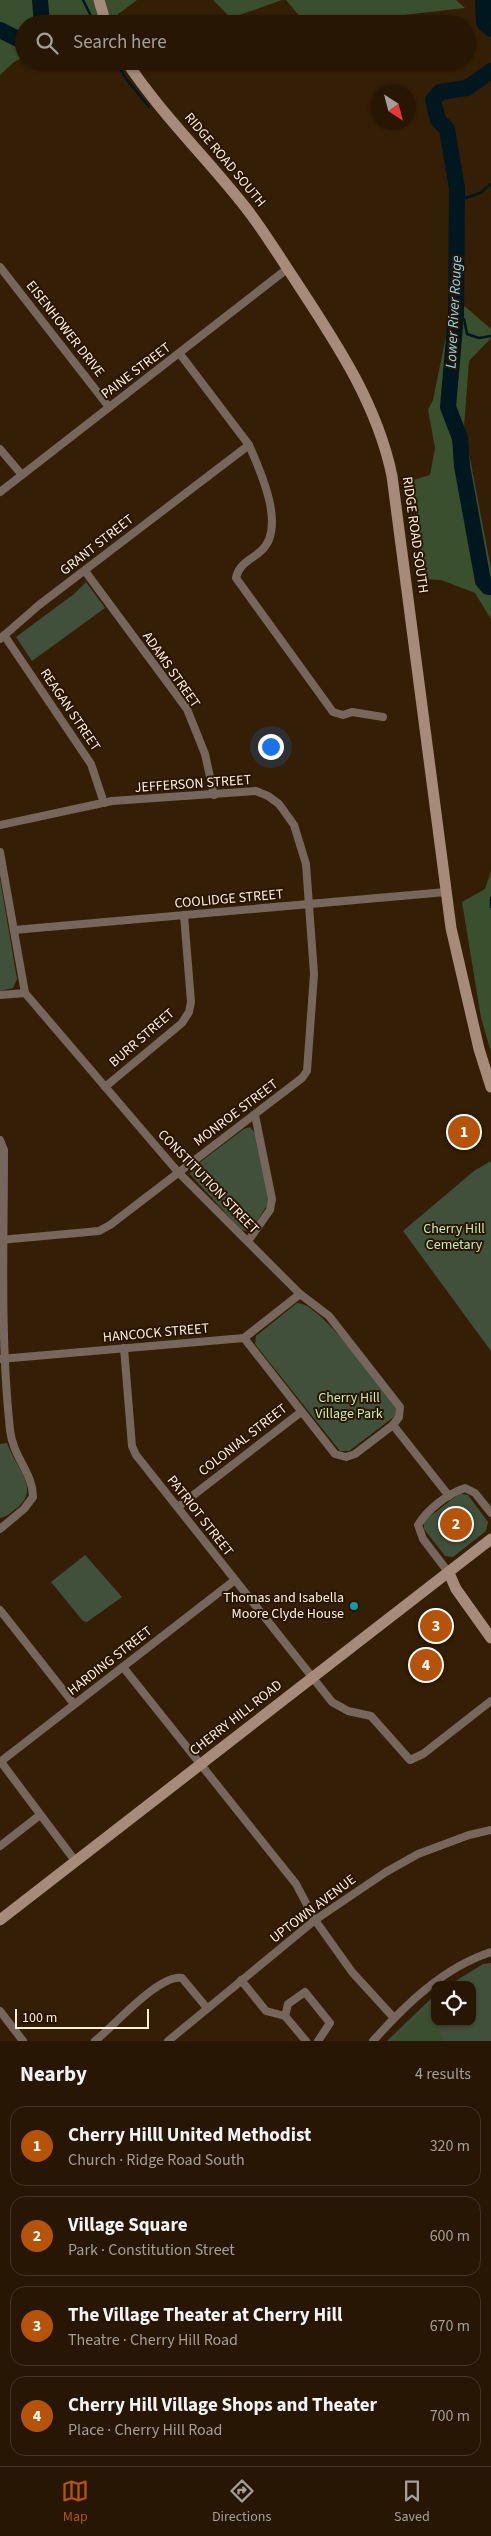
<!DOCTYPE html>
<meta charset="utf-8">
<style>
body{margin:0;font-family:"Source Sans 3",sans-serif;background:#332313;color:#f1f3f6}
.controls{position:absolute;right:15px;bottom:15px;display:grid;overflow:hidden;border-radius:10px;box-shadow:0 1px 4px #0004}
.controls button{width:45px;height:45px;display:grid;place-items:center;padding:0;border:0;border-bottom:1px solid #433526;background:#271604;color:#f1f3f6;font:25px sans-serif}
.compass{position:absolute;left:371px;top:85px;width:45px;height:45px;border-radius:50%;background:#271604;box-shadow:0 1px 4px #0004;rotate:144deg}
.scale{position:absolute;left:15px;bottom:12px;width:134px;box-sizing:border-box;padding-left:5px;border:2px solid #fceedf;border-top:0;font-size:14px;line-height:18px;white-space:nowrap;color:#fceedf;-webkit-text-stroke:4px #291500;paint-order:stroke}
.you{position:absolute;left:270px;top:746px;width:18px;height:18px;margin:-12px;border:4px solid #fff;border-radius:50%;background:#1a73e8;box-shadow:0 0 0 8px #1a73e833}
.badge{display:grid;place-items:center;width:32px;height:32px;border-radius:50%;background:#b45309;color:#fff;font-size:16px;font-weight:700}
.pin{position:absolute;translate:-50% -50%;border:2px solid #fff;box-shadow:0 1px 5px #0006}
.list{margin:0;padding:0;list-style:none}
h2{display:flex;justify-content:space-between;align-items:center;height:65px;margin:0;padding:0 20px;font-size:21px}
h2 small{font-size:16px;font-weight:400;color:#a49f9a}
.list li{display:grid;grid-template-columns:32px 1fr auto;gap:15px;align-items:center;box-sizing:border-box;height:80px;margin:0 10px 10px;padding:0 10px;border:1px solid #433526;border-radius:15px}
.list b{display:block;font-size:19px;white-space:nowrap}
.list p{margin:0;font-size:16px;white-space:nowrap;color:#a49f9a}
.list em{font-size:16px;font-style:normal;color:#a49f9a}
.icon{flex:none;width:28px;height:28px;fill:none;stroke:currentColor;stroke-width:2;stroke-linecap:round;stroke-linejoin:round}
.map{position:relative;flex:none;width:491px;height:2041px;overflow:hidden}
.search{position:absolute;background:#271604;box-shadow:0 1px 4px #0004;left:15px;right:15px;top:15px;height:55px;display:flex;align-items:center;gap:12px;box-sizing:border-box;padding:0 18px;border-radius:28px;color:#a49f9a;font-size:19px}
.sheet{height:425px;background:#271604}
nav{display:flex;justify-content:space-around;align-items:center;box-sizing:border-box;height:70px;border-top:1px solid #433526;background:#271604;font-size:14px;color:#a49f9a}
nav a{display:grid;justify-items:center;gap:2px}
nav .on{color:#b45309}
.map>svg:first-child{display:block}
</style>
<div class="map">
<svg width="491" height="2041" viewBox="0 0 491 2041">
<rect width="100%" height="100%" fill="#341e05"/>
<g fill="#41503b">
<path d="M86,582L105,608L32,661L16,637L74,594Z"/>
<path d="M0,879L17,979L13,988L0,991Z"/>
<path d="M250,1127L256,1134L269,1202L254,1226L246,1231L241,1230L190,1174L191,1169L244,1129Z"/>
<path d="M491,1161V1351L403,1231L474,1171Z"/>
<path d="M297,1303C320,1302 379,1386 396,1407L395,1416L349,1451H340L255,1344L256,1336Z"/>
<path d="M7,1443C14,1466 42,1488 17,1508C11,1512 7,1517 0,1518V1444Z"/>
<path d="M460,1493L468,1495L488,1522L486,1531L453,1557L445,1556L424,1529V1521Z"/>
<path d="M85,1555L122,1597L87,1622L83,1621L51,1582Z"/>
<path d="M491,1963V2041H387L435,1995V2022H472V1985H449L483,1964Z"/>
</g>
<g fill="#394f2e">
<path d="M0,0H137L113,18L101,24H24V57L14,62L0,75Z"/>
<path d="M213,0H282L231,18Z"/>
<path d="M286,0H456L465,8L325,24H306Z"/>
<path d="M454,297L491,329V338L469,361L464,427L491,569V619L475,593L441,580L423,579L413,480L430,475L435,448L428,410L433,400Z"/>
<path d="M491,871V1052L481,1018L462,902L485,889Z"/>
<path d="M429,2005L435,2007V2022H440L438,2026L444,2041H392Z"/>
</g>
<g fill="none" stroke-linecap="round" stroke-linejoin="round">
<g stroke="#00171f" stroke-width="2.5">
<path d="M83,0L95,24"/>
<path d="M115,61L127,80L149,107"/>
<path d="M457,201L480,193L491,184"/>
<path d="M456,315L464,319L467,334L479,338L491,336"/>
<path d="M491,898V907"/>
</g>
<g stroke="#00171f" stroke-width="16">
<path d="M40,0L42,24"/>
<path d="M483,0L484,23L491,29"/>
<path d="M0,30L24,42"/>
<path d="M491,71L467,88L440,92L433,100L438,120L447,129L457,188L456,315L448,407L460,438L462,466L483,581L488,587H491"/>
</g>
<g stroke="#77665c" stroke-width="8">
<path d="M0,267L109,407"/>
<path d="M180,354L249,445"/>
<path d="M0,449L22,475"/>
<path d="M0,492L287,269"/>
<path d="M85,571L187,709L205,754L214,795"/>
<path d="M4,635L91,764L104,803"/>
<path d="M0,639L39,605L249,445C260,470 287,528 261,551C251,560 239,563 236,578L333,712L343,715L352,712L383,717"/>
<path d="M0,825L112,801L256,791L268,796L279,804L294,825L306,864L314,974L307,1071L302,1078L110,1225L99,1231L0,1240"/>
<path d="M0,852L25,993L178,1172L300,1294L329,1316L400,1407L399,1417L393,1425L449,1496"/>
<path d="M14,930L446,892"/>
<path d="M0,995L25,993"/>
<path d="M105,1087L182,1023L189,1012L191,1002L184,915"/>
<path d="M0,1140L4,1150C4,1243 0,1337 10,1430C13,1458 33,1472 33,1497L24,1509L0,1529"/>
<path d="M248,1241L270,1210L272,1199L255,1115"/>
<path d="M244,1338L335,1454L346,1457L355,1454L393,1425"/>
<path d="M124,1348L132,1446L136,1455L332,1702L348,1711L371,1716L410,1760L423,1754L491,1701"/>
<path d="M0,1359L244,1338L300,1294"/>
<path d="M178,1507L301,1412"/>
<path d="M449,1573L423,1539L418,1525C428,1509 447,1494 465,1488L475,1493L491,1513"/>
<path d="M0,1610L74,1704"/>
<path d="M123,1667L296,1884L315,1920L352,1972L394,2018"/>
<path d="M0,1762L235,1580"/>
<path d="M1,1762L76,1862"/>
<path d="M0,1846L40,1815"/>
<path d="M241,1980L266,2011L285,2016L306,2041"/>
<path d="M0,2011L23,2041"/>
<path d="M285,2016L288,2004L305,1992L330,2023L318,2041"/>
<path d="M95,2041C114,2026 159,1974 182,1978L207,2008"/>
<path d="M168,2041L315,1920L386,1872L418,1854L469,1835L491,1830"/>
<path d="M373,2041C405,2005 444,1967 491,1952"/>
</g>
<g stroke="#a68b7b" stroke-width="11">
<path d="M99,0L106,24"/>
<path d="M126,61C161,114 207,158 246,208C264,231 279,256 295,280C335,341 377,403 392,476L451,928L479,1049L491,1087"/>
<path d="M449,1573L456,1589L491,1638"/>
<path d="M0,1920L491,1539"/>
</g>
</g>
<circle fill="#0f9aa8" stroke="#291500" stroke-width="2" cx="354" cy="1606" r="5"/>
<g text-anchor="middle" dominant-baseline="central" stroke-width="4" stroke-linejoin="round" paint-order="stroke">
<g font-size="14" fill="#fceedf" stroke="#291500">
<text transform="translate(225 160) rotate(50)">RIDGE ROAD SOUTH</text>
<text transform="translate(65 329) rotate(52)">EISENHOWER DRIVE</text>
<text transform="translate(136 371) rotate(-37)">PAINE STREET</text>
<text transform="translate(415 535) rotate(82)">RIDGE ROAD SOUTH</text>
<text transform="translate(97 545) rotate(-38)">GRANT STREET</text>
<text transform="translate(171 670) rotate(55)">ADAMS STREET</text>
<text transform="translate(70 710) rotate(56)">REAGAN STREET</text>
<text transform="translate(193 784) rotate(-4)">JEFFERSON STREET</text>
<text transform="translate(229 899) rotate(-5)">COOLIDGE STREET</text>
<text transform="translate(142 1038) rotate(-41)">BURR STREET</text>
<text transform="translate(236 1113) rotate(-37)">MONROE STREET</text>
<text transform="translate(208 1182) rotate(46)">CONSTITUTION STREET</text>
<text transform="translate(156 1333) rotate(-5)">HANCOCK STREET</text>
<text transform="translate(243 1440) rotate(-38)">COLONIAL STREET</text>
<text transform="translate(200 1516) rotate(52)">PATRIOT STREET</text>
<text transform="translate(110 1661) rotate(-38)">HARDING STREET</text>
<text transform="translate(236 1718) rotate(-38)">CHERRY HILL ROAD</text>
<text transform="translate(313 1909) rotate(-37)">UPTOWN AVENUE</text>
</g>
<g font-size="14" fill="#c4edb1" stroke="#291500">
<text x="454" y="1229">Cherry Hill<tspan x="454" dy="16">Cemetary</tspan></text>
<text x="349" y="1398">Cherry Hill<tspan x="349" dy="16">Village Park</tspan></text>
</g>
<g font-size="14" fill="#fceedf" stroke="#291500" text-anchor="end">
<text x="344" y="1598">Thomas and Isabella<tspan x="344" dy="16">Moore Clyde House</tspan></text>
</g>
<g font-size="15" font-style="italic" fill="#87daf7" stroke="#291500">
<text transform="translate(454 312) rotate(-87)">Lower River Rouge</text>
</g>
</g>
</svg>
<div class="controls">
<button><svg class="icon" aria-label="locate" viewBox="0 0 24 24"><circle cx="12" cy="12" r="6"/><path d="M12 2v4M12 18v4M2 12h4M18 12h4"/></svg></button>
</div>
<svg class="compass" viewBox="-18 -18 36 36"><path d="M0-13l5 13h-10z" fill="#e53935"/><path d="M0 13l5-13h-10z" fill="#a49f9a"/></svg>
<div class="scale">100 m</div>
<div class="you"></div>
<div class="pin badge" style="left:464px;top:1132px">1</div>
<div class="pin badge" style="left:456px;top:1524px">2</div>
<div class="pin badge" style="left:436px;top:1626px">3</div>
<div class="pin badge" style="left:426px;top:1665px">4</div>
<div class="search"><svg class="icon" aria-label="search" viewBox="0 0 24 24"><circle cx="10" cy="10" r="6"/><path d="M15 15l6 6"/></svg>Search here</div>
</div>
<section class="sheet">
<h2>Nearby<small>4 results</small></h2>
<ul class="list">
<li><span class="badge">1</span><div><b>Cherry Hilll United Methodist</b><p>Church · Ridge Road South</p></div><em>320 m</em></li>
<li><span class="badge">2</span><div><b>Village Square</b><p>Park · Constitution Street</p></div><em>600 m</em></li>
<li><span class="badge">3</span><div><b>The Village Theater at Cherry Hill</b><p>Theatre · Cherry Hill Road</p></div><em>670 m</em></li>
<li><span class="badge">4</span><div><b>Cherry Hill Village Shops and Theater</b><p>Place · Cherry Hill Road</p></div><em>700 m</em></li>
</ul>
</section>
<nav>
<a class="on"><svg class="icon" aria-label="map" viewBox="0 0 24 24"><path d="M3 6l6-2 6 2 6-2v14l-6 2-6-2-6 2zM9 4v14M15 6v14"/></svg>Map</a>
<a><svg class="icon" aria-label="directions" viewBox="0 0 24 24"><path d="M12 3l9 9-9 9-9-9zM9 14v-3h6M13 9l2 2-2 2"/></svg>Directions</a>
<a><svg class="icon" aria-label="saved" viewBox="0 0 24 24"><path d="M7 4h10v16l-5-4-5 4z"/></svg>Saved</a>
</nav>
